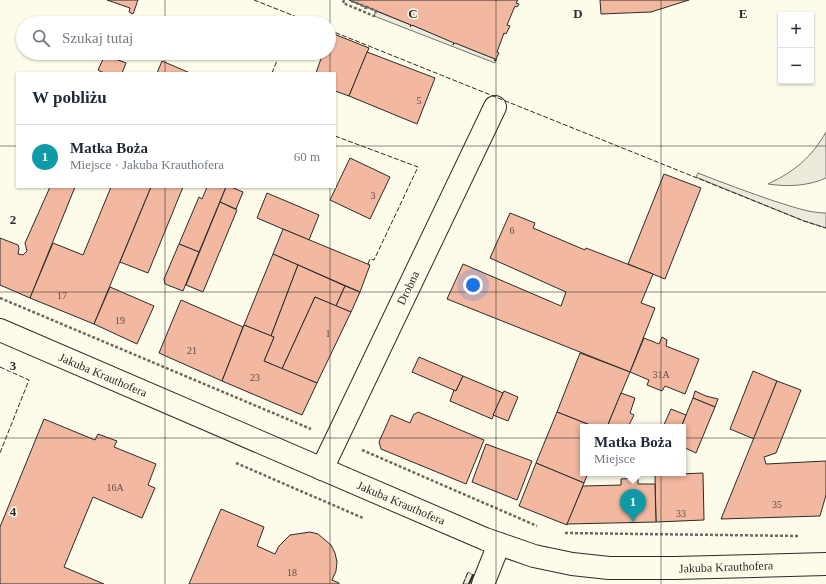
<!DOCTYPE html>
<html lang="pl">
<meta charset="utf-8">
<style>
body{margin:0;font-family:"Times New Roman",serif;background:#f2f2f3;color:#1f2937}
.controls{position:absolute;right:12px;top:12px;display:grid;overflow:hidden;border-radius:0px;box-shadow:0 1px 3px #0004}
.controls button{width:36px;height:36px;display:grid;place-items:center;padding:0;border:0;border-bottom:1px solid #e0e1e3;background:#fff;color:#1f2937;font:20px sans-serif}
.you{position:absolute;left:473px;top:285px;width:14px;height:14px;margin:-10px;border:3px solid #fff;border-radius:50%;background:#1a73e8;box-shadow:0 0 0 6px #1a73e833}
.badge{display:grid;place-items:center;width:26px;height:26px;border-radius:50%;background:#c62828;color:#fff;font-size:13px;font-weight:700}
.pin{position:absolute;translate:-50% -33px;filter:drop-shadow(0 1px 2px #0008)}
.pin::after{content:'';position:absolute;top:21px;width:14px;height:12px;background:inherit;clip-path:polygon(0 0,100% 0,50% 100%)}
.popup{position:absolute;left:580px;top:424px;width:106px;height:52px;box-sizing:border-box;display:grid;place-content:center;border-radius:0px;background:#fff;filter:drop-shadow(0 1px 3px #0005);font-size:13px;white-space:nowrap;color:#747a83}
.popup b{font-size:15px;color:#1f2937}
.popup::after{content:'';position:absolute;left:50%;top:100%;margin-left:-8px;border:8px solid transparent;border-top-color:#fff}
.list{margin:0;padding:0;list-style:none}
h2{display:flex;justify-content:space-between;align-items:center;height:52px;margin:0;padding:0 16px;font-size:17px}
h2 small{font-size:13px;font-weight:400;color:#747a83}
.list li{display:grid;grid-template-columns:26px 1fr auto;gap:12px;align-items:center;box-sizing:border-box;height:64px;padding:0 16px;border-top:1px solid #e0e1e3}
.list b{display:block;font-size:15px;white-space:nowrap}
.list p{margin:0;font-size:13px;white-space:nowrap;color:#747a83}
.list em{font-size:13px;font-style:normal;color:#747a83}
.icon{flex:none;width:22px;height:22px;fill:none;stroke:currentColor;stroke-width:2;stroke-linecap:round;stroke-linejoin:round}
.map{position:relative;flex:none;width:826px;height:584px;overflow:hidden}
.search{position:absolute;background:#fff;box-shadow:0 1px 3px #0004;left:16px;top:16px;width:320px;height:44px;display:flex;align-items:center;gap:10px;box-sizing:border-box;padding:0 14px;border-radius:22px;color:#747a83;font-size:15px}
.panel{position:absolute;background:#fff;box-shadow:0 1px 3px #0004;left:16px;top:72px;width:320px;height:116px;border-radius:0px}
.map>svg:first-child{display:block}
</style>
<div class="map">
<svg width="826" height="584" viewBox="0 0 826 584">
<rect width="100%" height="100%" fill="#fdfbea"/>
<g fill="#ecebdb" stroke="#74746e">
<path d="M376,11L411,25L410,27L412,25L495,59L494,61L497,59L495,63L374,16Z"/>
<path d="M826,132V178C808,186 788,187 768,184C795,171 811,158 826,132Z"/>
<path d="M698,173C723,183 748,192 774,201C791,206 808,213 826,213V228L804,221L696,177Z"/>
<path d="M468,572L473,575L469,584H463Z"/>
</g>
<g fill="#f2b8a0" stroke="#2b2b2b">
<path d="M107,0H138L133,14L129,12L130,8Z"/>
<path d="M349,0H518L516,3L519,4L517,7L515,6L507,25L510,26L506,34L504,33L497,52L499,53L495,61V59L455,43L453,45L454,43L412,25L410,27L411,25L367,7L365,9L366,7Z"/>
<path d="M600,0H689L651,12L601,14Z"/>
<path d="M329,32L369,48L349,96L335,91V73H316L323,53H329Z"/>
<path d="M367,52L435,78L417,124L349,96Z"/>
<path d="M105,55L126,63L122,73H104L98,70Z"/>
<path d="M162,61L190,73H157Z"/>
<path d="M350,158L390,177L370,219L330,200Z"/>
<path d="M664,174L701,188L665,279L628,264Z"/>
<path d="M50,187H75L30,298L0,285V238L18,245L19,248L18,254L23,255L27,251L25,243Z"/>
<path d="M111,187H151L94,324L30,298L53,243L83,255Z"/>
<path d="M151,187H183L148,273L120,262Z"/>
<path d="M207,187H226L199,252L179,244L199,197L202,199Z"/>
<path d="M226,187H231L243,192L236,209L220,202Z"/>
<path d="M267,193L319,215L309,240L257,218Z"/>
<path d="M220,202L237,210L203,292L186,285Z"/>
<path d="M510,213L535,223L533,228L585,250L586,248L653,274L641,303L655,308L630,372L447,299L463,264L561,306L566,292L490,258Z"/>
<path d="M283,229L370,265L360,292L273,254Z"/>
<path d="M179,244L199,252L183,291L165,284L164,279Z"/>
<path d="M273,254L298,265L271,336L244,325Z"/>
<path d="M298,265L345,286L336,306L315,297L282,369L264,361L274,337L271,336Z"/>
<path d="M345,286L360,292L351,312L336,306Z"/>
<path d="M110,287L154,306L137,344L94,324Z"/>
<path d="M315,297L351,312L317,383L282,369Z"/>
<path d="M181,300L243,327L222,381L159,353Z"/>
<path d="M244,325L274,337L264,361L317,383L302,415L222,381Z"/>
<path d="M662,337L667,340L666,346L699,359L685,394L665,386L662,391L647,385L649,380L630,372L644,338L659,344Z"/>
<path d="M580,353L630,372L607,427H595L557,412Z"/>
<path d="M419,357L463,376L456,391L412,372Z"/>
<path d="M753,371L777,381L754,439L730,429Z"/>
<path d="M463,376L503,393L492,419L450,401L454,390L456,391Z"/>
<path d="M777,381L801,390L776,453L764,457L766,464L826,461V495L820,516L721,519Z"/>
<path d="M504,391L518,397L508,421L493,415Z"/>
<path d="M695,391L706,396L718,399L715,407L693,398Z"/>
<path d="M621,393L635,398L630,413L634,415L628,427H607Z"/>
<path d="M693,398L715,407L696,453L683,447V427H681Z"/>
<path d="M671,409L686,415L681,427H663Z"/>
<path d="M418,412L484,440L466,484L381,449L379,442L391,415L410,423L414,414H415Z"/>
<path d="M557,412L595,427H583V473H588L584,483L536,463Z"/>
<path d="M44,419L95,440L98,434L117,441L114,447L156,464L148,485L155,488L142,518L93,497L64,567L104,584H0V527Z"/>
<path d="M486,444L532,461L517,500L472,482Z"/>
<path d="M536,463L584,483L567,525L519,506Z"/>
<path d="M703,473L704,520L656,522L655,475Z"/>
<path d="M638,478V484H655L656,522L567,524L583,486L621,485V479Z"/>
<path d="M221,509L264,527L257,546L275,554L279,546L290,535L310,532L318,534L331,545L335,553L337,562L336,571L332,580L339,583V584H189Z"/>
</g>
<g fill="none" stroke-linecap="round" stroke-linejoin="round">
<g stroke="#2b2b2b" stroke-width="24">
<g id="minor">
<path d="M0,330L485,539L534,556L572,564L609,568H675L826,564"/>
<path d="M322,469L495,107"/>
<path d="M483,584L499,544"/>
</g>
</g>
<g stroke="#6a6964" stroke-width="2.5" stroke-dasharray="3 2" stroke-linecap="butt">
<path d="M344,0L343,3L374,16L376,11L367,7L365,9L366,7L349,0"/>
<path d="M0,298L311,429"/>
<path d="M362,450L537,526"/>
<path d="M236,463L363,518"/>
<path d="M565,533L798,536"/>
</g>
<use href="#minor" stroke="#fdfbea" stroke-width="22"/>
<g stroke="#2b2b2b" stroke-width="1" stroke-dasharray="5 2" stroke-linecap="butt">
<path d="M254,0L312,23"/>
<path d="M292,23L295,16"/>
<path d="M329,30L804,221L826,228"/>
<path d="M272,73L280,53"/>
<path d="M335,136L418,167L374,260L370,259L368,264"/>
<path d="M0,367L29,380L0,453"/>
<path d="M463,584L468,572"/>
</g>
<path stroke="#2b2b2b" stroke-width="2" d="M469,584L473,575"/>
</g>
<path fill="none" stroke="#2b2b2b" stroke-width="1" stroke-opacity="0.55" d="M165,0V23M330,0V73M496,0V584M661,0V584M165,53V73M0,146H17M335,146H826M165,187V584M330,187V584M0,292H826M0,438H826"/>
<g text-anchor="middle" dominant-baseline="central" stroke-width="3" stroke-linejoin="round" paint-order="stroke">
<g font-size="10" fill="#5d4e48">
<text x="419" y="100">5</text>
<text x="373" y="195">3</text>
<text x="512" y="230">6</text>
<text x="62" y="295">17</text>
<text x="120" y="320">19</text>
<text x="328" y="333">1</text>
<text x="192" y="350">21</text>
<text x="661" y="374">31A</text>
<text x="255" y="377">23</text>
<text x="115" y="487">16A</text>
<text x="777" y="504">35</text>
<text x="681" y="513">33</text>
<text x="292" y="572">18</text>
</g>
<g font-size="12" fill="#2b2b2b" stroke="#fdfbea">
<text transform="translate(408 288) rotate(-64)">Drobna</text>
<text transform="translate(103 375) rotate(23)">Jakuba Krauthofera</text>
<text transform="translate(401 503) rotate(23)">Jakuba Krauthofera</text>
<text transform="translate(726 567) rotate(-2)">Jakuba Krauthofera</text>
</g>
</g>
<g font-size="13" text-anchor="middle" font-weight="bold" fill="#2b2b2b" stroke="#fdfbea" stroke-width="3" stroke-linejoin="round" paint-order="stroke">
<text x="413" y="18">C</text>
<text x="578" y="18">D</text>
<text x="743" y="18">E</text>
<text x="13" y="224">2</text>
<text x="13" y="370">3</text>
<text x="13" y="516">4</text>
</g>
</svg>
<div class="controls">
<button>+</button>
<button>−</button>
</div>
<div class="you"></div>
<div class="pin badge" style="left:633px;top:522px;background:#0f9aa8">1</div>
<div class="popup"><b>Matka Boża</b>Miejsce</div>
<div class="search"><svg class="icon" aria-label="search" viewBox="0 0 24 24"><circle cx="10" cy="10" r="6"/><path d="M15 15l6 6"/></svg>Szukaj tutaj</div>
<section class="panel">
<h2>W pobliżu<small></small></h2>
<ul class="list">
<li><span class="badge" style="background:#0f9aa8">1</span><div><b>Matka Boża</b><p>Miejsce · Jakuba Krauthofera</p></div><em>60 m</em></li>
</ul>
</section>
</div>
